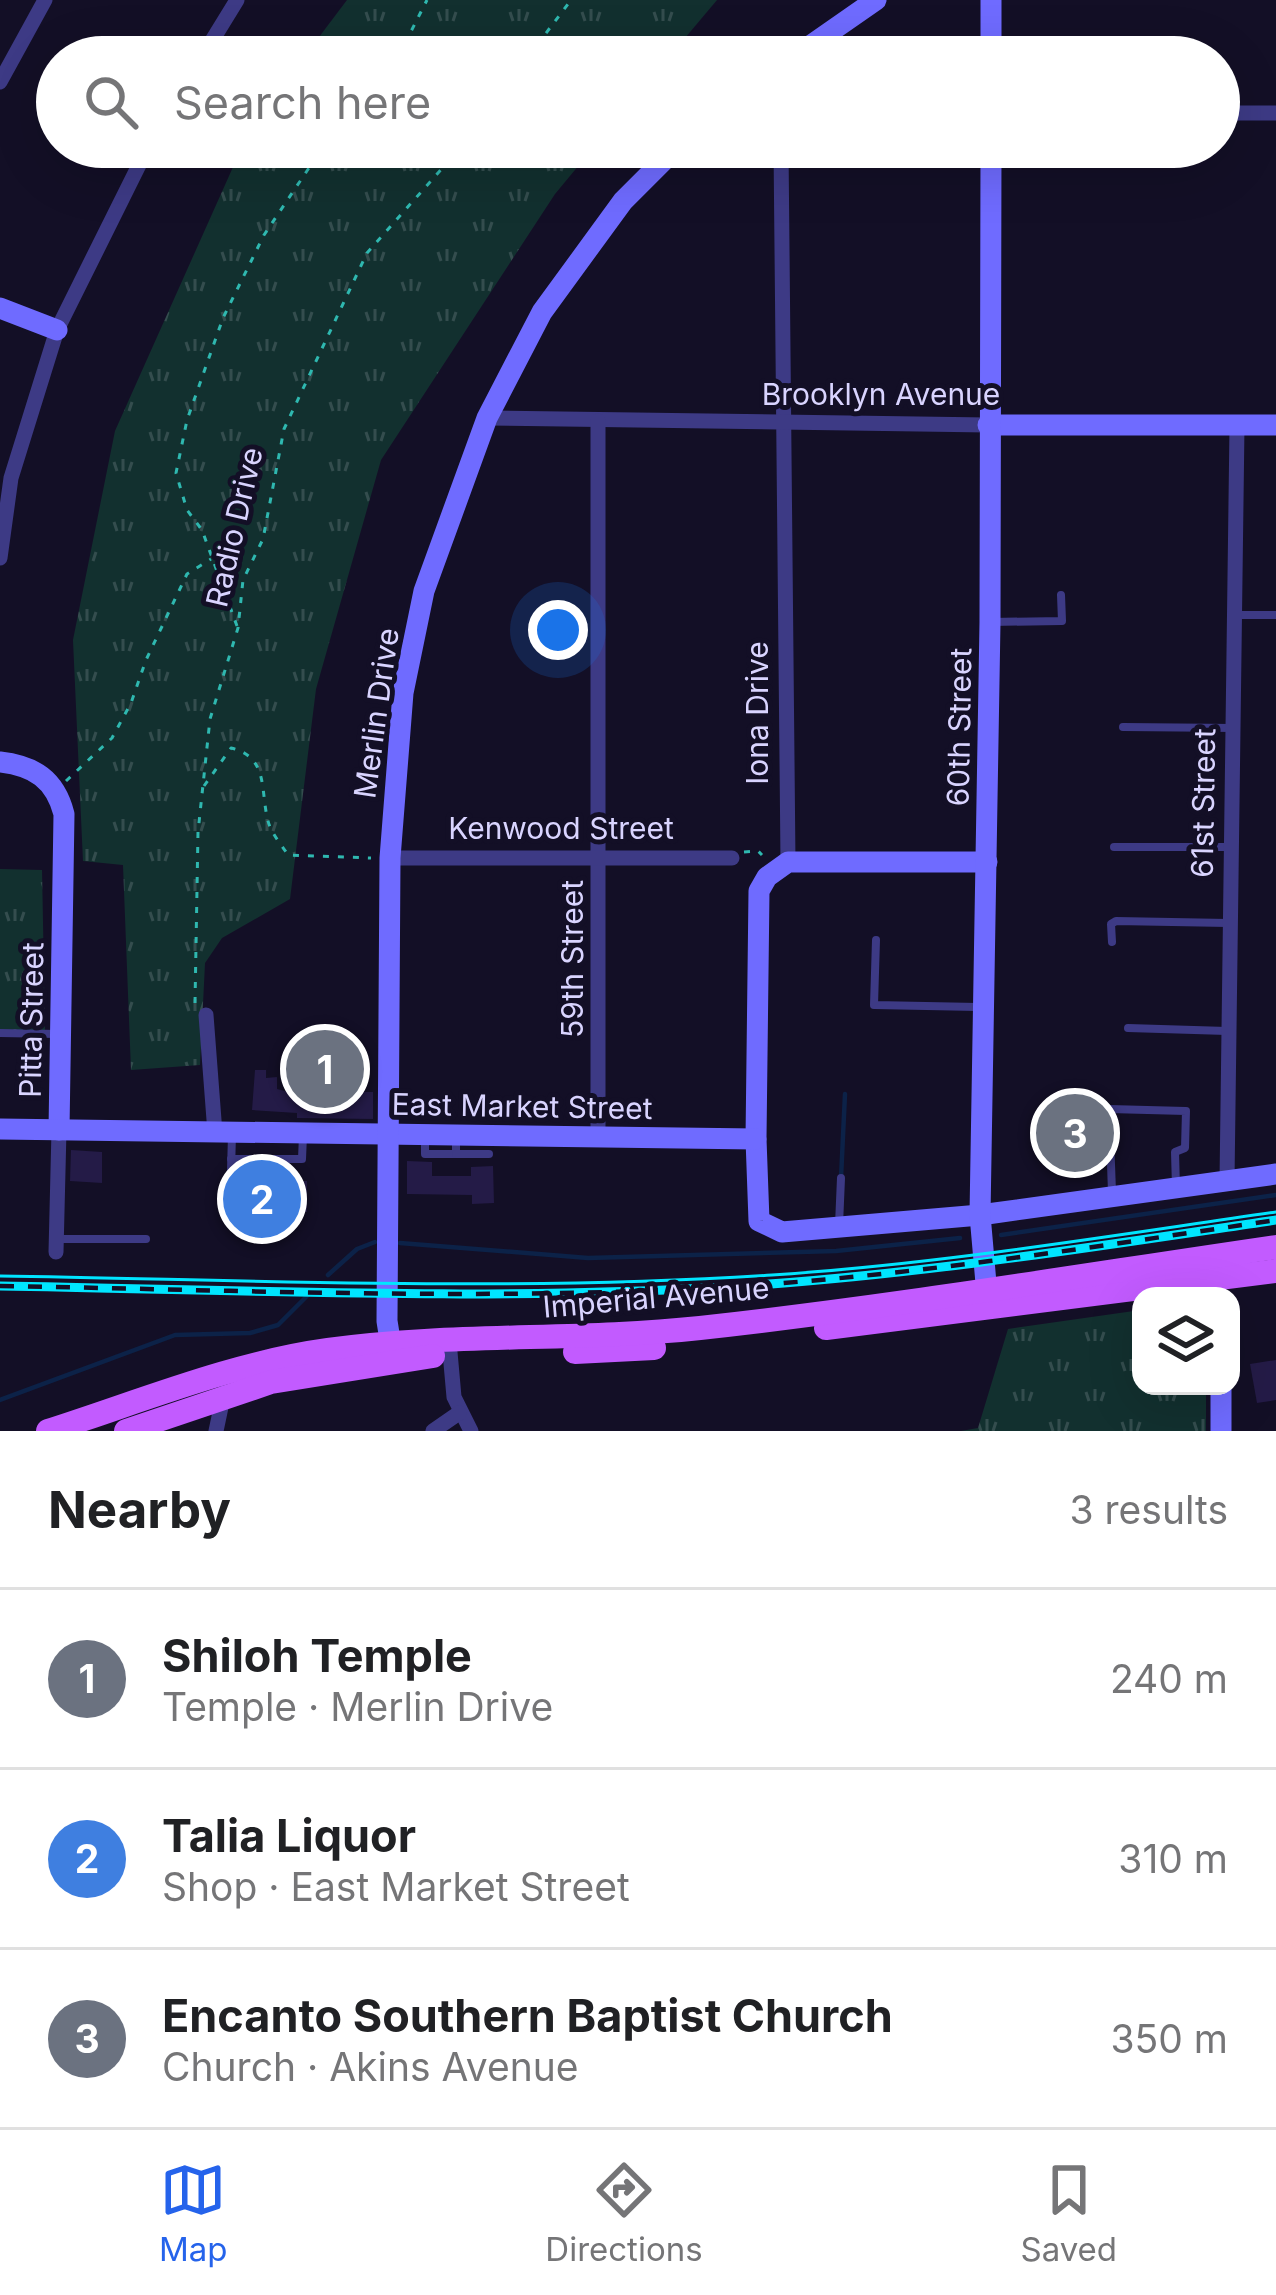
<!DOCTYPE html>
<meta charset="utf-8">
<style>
body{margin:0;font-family:Inter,sans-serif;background:#f6f6f6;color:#202124}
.controls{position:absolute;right:36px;bottom:36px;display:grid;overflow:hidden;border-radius:24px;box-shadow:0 12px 48px #0002}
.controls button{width:108px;height:108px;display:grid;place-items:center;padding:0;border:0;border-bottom:3px solid #e0e0e0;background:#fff;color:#202124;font:60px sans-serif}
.you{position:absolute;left:558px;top:630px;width:42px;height:42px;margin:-30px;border:9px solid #fff;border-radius:50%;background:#1a73e8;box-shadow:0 0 0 18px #1a73e833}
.badge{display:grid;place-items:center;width:78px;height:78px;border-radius:50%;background:#2563eb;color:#fff;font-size:39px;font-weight:700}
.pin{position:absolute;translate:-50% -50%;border:6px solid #fff;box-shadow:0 3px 12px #0006}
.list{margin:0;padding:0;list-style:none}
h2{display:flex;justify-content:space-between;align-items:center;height:156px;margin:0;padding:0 48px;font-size:51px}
h2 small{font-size:39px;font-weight:400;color:#757577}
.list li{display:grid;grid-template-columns:78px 1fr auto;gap:36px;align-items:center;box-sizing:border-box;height:180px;padding:0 48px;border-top:3px solid #e0e0e0}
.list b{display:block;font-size:45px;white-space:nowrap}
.list p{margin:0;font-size:39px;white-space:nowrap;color:#757577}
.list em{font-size:39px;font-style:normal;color:#757577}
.icon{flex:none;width:66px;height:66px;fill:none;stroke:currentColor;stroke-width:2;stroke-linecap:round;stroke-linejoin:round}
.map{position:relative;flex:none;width:1276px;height:1431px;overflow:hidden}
.search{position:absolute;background:#fff;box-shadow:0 12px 48px #0002;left:36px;right:36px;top:36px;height:132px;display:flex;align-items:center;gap:30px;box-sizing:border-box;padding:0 42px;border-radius:66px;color:#757577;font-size:45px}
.sheet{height:696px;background:#fff}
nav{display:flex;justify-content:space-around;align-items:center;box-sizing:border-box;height:168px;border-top:3px solid #e0e0e0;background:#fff;font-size:33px;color:#757577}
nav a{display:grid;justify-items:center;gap:6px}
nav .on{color:#2563eb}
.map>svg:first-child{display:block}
</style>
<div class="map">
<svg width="1276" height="1431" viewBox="0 0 1276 1431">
<defs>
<pattern id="grass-tufts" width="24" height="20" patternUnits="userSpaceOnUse" patternTransform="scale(3)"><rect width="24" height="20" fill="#12302f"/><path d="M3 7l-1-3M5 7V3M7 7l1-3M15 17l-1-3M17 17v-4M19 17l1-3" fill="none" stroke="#344d4e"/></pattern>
</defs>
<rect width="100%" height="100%" fill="#130f26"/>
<g fill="url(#grass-tufts)">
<path d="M347,0H717L669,57H304Z"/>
<path d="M242,147H594L555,194L381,460L316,689L290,899L222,938L205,963L200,1065L131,1070L123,865L83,861L73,640L115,431Z"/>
<path d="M0,869L42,870L45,1030H0Z"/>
<path d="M1141,1310V1386H1206V1431H961L978,1428L1008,1329Z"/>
</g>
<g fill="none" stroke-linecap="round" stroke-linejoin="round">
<g stroke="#0c2248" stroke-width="4.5">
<path d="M841,1178L845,1094"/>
<path d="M1001,1235L1276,1195"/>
<path d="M400,1243L588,1258L836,1251L960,1238"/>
<path d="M328,1275L357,1249L375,1242"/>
<path d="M0,1400L175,1335L250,1333L278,1325L308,1295"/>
</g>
</g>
<g fill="#241b47">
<path d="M255,1070H266V1078L277,1077V1089L285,1091L373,1092V1119L297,1118V1113L252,1110Z"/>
<path d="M71,1150L102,1152V1183L70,1181Z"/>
<path d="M407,1161L432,1162V1176H471V1167L493,1166L494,1203L472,1204V1195L407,1194Z"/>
<path d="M307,1181V1212H245V1182Z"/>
<path d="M1276,1360V1400L1257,1403L1250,1364Z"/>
</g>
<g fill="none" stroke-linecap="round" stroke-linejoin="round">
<g stroke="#2fb8b0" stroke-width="3" stroke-dasharray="6 9" stroke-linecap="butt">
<path d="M398,57L427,0"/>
<path d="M528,57L571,0"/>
<path d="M237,626L202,530L187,510L176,473L187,420L223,318L264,235L323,147"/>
<path d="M66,781L112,738L131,703L146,660L187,574L211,559"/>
<path d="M204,786L231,748C269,757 260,790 268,821C271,833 281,844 288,855L371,858"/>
<path d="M744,852L758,851L762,855"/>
<path d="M195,1003L198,832L210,719L238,628L243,580L263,539L284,429L367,253L461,147"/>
</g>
<g stroke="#3d3a85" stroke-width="8">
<path d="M1237,615H1276"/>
<path d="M991,622L1062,621L1061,595"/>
<path d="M1123,727L1235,728"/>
<path d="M1114,847H1231"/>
<path d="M876,940L874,1005L978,1007"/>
<path d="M1112,942L1111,924L1116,921L1228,923"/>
<path d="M1128,1028L1227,1031"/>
<path d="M0,1033L58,1034"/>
<path d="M425,1137V1154H456V1139"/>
<path d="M456,1154H489"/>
<path d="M231,1159H302L303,1135"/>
<path d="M1112,1192L1109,1109L1186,1111L1185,1148L1175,1152L1176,1188"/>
<path d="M230,1205L232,1135"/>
<path d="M839,1225L841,1178"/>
<path d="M57,1239H146"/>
</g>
<g stroke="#3d3a85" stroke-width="15">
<path d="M202,57L237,0"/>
<path d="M0,82L45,0"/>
<path d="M1219,113H1276"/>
<path d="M781,147L788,862"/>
<path d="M487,418L988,425"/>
<path d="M598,421V1137"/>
<path d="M0,558L11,478L57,330L148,147"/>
<path d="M390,858H732"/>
<path d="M206,1015L215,1133"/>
<path d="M1227,1181L1237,426"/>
<path d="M56,1252L59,1130"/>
<path d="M449,1341L454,1397L471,1431"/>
<path d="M216,1431L224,1393"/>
<path d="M433,1431L459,1413"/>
</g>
<g stroke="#6f6bff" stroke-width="21">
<path d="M991,0V57"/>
<path d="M794,57L876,0"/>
<path d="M0,308L57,330"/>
<path d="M988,425H1276"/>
<path d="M0,762C34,766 55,779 64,814L59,1130"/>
<path d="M987,862H788L767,877L759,891L756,1139L759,1221L782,1232L980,1215L1276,1174"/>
<path d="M0,1129L756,1139"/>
<path d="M988,1306L980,1215L990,622L991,147"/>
<path d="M393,1359L387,1321L390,858L403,693L424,591L487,418L542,312L623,201L677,147"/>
<path d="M1221,1431V1386"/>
</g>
<g stroke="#c25bff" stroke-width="24">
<path d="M826,1328L1276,1271"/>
<path d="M575,1352L654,1348"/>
<path d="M48,1431C139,1402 233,1363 328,1350C451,1333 576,1341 700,1328C892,1307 1084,1275 1276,1247"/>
<path d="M126,1431L271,1382L433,1356"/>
</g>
<path stroke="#00e5ff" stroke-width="3" d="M0,1276C257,1280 515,1292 772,1275C941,1264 1108,1236 1276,1212"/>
<g stroke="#00e5ff" stroke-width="9">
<path id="rail" d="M0,1286C242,1290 485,1301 726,1287C911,1276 1093,1247 1276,1220"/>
</g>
<use href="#rail" stroke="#130f26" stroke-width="4.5" stroke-dasharray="14" stroke-linecap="butt"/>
</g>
<g text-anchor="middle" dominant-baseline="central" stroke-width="10" stroke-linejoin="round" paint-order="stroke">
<g font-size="30" fill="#d9d4ff" stroke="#130f26">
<text x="881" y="394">Brooklyn Avenue</text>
<text transform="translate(234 527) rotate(-77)">Radio Drive</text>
<text transform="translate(376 713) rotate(-82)">Merlin Drive</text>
<text transform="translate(757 713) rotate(-90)">Iona Drive</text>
<text transform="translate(959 727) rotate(-89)">60th Street</text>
<text transform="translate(1203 803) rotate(-89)">61st Street</text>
<text x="561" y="828">Kenwood Street</text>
<text transform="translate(572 959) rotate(-90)">59th Street</text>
<text transform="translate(31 1020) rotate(-89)">Pitta Street</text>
<text transform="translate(522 1106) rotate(1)">East Market Street</text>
<text transform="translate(656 1297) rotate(-5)">Imperial Avenue</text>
</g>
</g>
</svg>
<div class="controls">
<button><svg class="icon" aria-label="layers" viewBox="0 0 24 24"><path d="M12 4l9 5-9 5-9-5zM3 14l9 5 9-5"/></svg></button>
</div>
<div class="you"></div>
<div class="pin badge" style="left:325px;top:1069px;background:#6b7280">1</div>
<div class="pin badge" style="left:262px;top:1199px;background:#3f7fe0">2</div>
<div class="pin badge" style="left:1075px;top:1133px;background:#6b7280">3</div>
<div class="search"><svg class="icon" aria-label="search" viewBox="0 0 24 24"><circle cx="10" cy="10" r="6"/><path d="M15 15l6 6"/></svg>Search here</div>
</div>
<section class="sheet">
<h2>Nearby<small>3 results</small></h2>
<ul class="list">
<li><span class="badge" style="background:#6b7280">1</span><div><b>Shiloh Temple</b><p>Temple · Merlin Drive</p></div><em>240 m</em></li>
<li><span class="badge" style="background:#3f7fe0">2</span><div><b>Talia Liquor</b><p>Shop · East Market Street</p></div><em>310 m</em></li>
<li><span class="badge" style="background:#6b7280">3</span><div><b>Encanto Southern Baptist Church</b><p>Church · Akins Avenue</p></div><em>350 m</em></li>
</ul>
</section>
<nav>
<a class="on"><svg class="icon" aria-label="map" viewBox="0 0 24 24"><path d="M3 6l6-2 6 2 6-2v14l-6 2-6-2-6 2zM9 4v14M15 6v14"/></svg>Map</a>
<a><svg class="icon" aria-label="directions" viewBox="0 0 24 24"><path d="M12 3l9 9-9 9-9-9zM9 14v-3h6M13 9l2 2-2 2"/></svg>Directions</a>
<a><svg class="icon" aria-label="saved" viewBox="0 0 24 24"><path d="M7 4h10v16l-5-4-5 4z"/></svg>Saved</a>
</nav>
